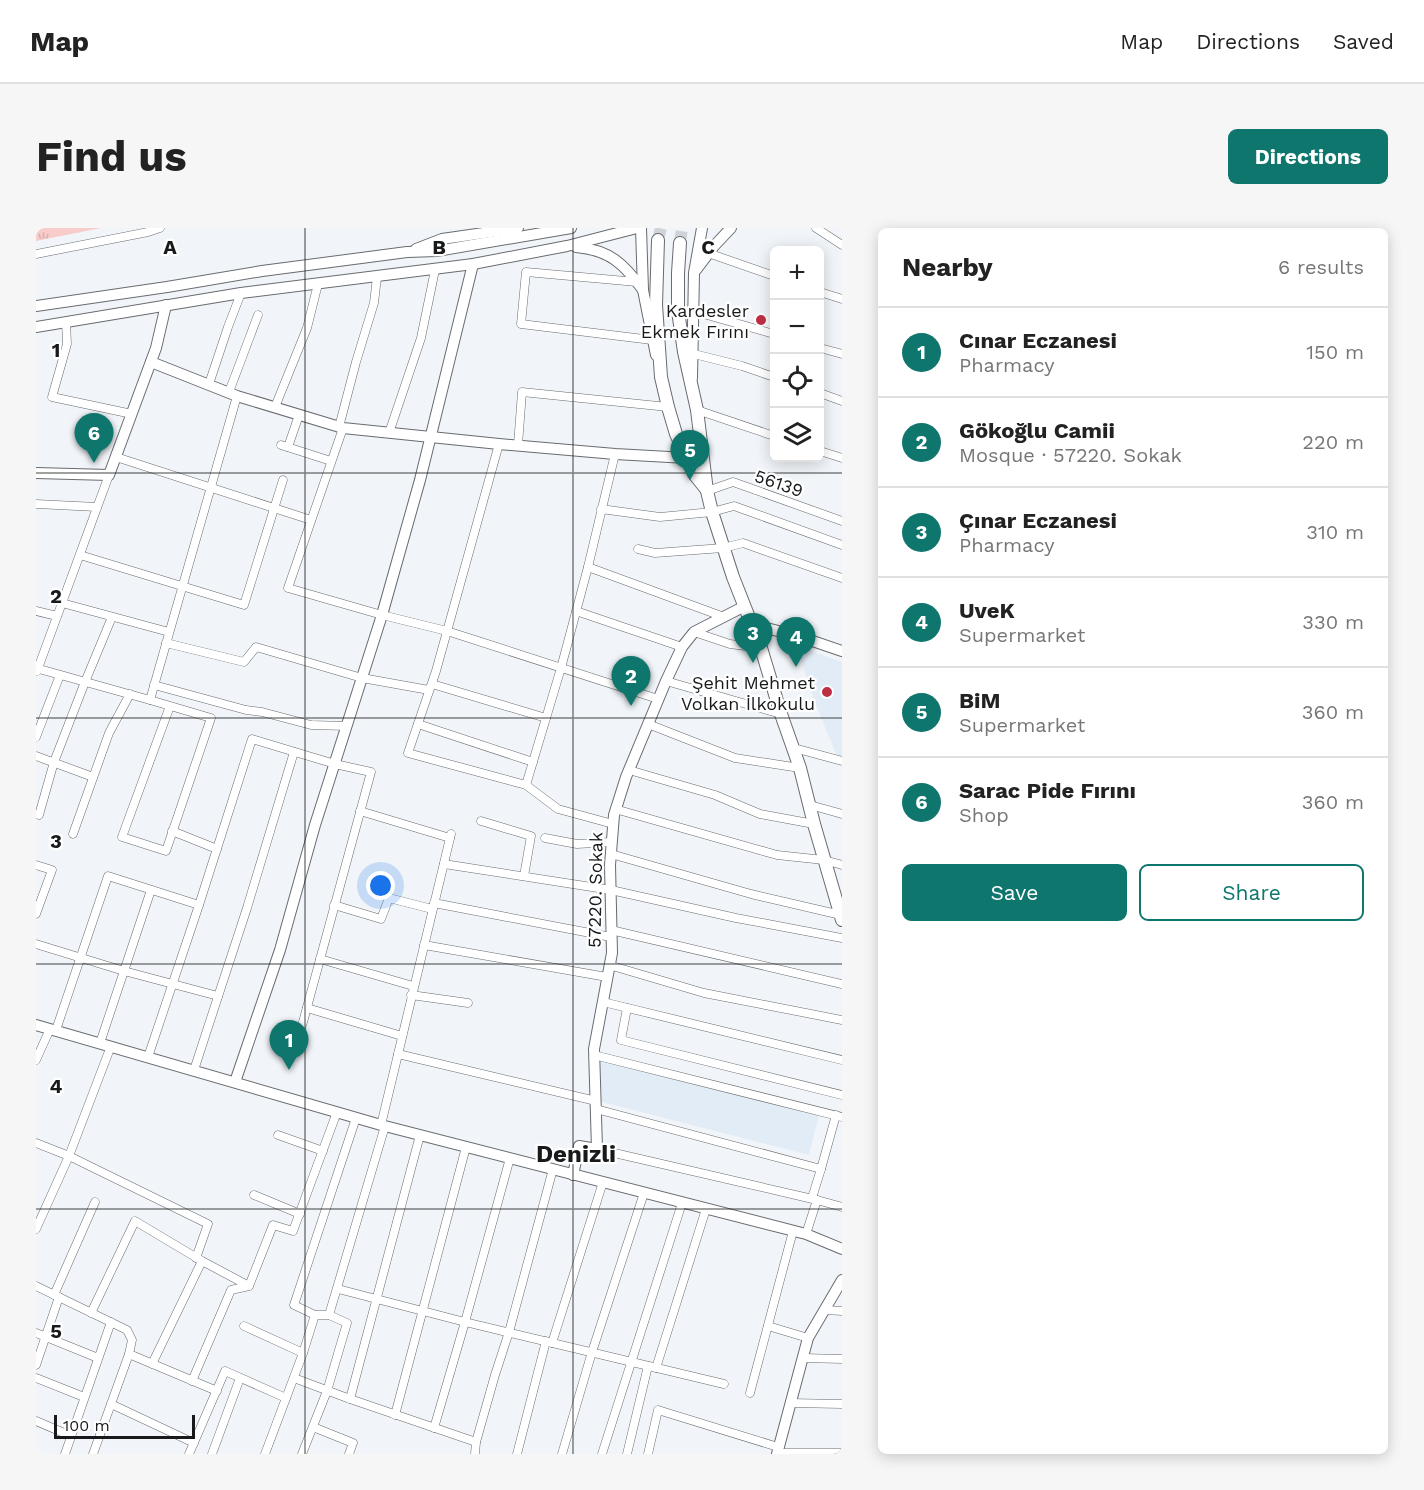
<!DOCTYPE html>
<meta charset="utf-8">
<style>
body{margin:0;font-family:"Work Sans",sans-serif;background:#f6f6f6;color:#222}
.controls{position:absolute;right:18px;top:18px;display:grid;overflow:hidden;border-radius:9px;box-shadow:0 3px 15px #0003}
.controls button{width:54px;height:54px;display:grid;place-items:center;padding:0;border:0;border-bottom:2px solid #e0e0e0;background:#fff;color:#222;font:30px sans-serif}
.scale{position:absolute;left:18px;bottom:15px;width:141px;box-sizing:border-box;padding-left:6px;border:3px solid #17191a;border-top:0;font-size:16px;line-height:21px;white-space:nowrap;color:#17191a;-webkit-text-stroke:4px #fff;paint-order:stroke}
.you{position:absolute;left:345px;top:658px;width:21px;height:21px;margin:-15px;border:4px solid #fff;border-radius:50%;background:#1a73e8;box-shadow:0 0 0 9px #1a73e833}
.badge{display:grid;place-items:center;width:39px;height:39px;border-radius:50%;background:#0f766e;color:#fff;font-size:20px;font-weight:700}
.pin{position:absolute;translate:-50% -50px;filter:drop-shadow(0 2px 3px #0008)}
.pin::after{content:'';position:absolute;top:32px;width:21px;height:18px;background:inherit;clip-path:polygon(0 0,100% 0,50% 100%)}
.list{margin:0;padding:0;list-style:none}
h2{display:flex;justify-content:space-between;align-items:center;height:78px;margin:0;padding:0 24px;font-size:26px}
h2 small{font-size:20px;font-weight:400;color:#767676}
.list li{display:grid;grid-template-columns:39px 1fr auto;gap:18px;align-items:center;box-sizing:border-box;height:90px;padding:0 24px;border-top:2px solid #e0e0e0}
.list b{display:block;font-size:22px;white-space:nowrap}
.list p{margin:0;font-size:20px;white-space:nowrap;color:#767676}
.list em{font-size:20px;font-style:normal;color:#767676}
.actions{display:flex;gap:12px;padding:18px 24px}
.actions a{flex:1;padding:14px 0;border:2px solid #0f766e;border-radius:9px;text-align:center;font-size:21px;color:#0f766e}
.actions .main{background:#0f766e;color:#fff}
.icon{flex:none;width:33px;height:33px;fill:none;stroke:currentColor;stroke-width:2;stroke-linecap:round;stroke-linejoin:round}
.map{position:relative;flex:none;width:806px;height:1226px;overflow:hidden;border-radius:9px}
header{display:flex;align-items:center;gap:36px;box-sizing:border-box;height:84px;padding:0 30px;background:#fff;border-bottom:2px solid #e0e0e0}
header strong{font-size:28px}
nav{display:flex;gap:33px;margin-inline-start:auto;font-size:21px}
.intro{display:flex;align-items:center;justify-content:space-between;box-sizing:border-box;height:144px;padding:0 36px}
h1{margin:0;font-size:42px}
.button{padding:15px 27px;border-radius:9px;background:#0f766e;color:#fff;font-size:21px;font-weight:700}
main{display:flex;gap:36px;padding:0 36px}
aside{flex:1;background:#fff;border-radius:9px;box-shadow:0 3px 15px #0003}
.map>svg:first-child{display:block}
</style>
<header>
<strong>Map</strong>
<nav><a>Map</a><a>Directions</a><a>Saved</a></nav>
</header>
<div class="intro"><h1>Find us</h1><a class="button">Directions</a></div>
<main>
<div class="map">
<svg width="806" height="1226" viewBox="0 0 806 1226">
<defs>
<pattern id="grass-tufts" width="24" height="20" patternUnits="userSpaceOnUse" patternTransform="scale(1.5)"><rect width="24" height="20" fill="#f7cccb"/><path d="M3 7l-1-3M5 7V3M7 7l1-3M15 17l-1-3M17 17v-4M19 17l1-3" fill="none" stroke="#d3afae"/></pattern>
</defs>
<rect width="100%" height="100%" fill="#f1f5f9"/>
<g fill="#e2ecf6">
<path d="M760,418L806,434V530L801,528L780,477Z"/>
<path d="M564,830L783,887L773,927L554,871Z"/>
</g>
<path fill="url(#grass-tufts)" d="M0,0H65L0,13Z"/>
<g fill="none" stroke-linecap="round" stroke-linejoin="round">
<g stroke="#d0d4d8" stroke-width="12" stroke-dasharray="12 6" stroke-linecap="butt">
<path d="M622,12L625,0"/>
<path d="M644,15L646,0"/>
</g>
<g stroke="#686b6f" stroke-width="9">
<g id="street">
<path d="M780,0L806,17"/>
<path d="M672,25L738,48"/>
<path d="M0,26L112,4L124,0"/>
<path d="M601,54L490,44L485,96L616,112"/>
<path d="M784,64L806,71"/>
<path d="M657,83L738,106"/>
<path d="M30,94L31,116L16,169L96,186"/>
<path d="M784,120L806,126"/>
<path d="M658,126L706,138L738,149"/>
<path d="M173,156L192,99L205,65"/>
<path d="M193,164L222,87"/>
<path d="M784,165L806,173"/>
<path d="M239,179L271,100L282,56"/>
<path d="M661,182L738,208"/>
<path d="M303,199L320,134L338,75L341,49"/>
<path d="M307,200L252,360L346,387L411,403L622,471"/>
<path d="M353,205L385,110L399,42"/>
<path d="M463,216L400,443L372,525L490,557L522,581L577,596"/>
<path d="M245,217L295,233"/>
<path d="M482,217L486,164L632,179"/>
<path d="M252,219L263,187"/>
<path d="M784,223L806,230"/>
<path d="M80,229L275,292"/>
<path d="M671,263L697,254L806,293"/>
<path d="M0,276L61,279"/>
<path d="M565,281L624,289L676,284L698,278L806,317"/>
<path d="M602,321L619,325L687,320L707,315L806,350"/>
<path d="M44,327L208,377L247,252"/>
<path d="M552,339L688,389"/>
<path d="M26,375L133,404"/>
<path d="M0,383L21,388"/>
<path d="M540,383L646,419"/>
<path d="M658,404L694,416L725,420"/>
<path d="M130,415L208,434L220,419L326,450L393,462"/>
<path d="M0,440L114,472L175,490L130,623L86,609L134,478"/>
<path d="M1,443L73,247"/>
<path d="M630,453L745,486"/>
<path d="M396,456L510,490"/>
<path d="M118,457L210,482L226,484L275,497L311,498"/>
<path d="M114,472L201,168"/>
<path d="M382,496L497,534"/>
<path d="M612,496L699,530L764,540"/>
<path d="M0,509L24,447"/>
<path d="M758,520L806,533"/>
<path d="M0,528L57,549"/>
<path d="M593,542L679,567L724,586L778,596"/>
<path d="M490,557L525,440L552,339L579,226"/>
<path d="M774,577L806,586"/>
<path d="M579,581L741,627L788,632L806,637"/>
<path d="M324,583L414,610"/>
<path d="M3,587L18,534L49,454L76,389"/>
<path d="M445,593L495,608L488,648"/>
<path d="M136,603L181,621"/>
<path d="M37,606L73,505L94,466"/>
<path d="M509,610L541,616L576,614"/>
<path d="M575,626L715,666L805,687"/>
<path d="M408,636L575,662L700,690L806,710"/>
<path d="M0,637L16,642L0,686"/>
<path d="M398,675L575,709"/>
<path d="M298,677L345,691L353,670L396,681"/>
<path d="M575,702L806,756"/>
<path d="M0,716L88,743L182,768"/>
<path d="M388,717L571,749"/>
<path d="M284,731L377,758"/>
<path d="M573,737L668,765L806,792"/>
<path d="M375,767L432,775"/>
<path d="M567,774L806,832"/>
<path d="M271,780L366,808"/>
<path d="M591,780L585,812L806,867"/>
<path d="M20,802L72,648L163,677"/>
<path d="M64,815L115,662"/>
<path d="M362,826L560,873"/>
<path d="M558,827L806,889"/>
<path d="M112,829L163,677L216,511L299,536L335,544L267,794L259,819"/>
<path d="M0,832L14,801"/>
<path d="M158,842L211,680L258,524"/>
<path d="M560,881L785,941L800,887"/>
<path d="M345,897L415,606"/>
<path d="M242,907L287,923"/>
<path d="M0,915L33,928L75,818"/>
<path d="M561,921L781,972L770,1006"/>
<path d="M218,967L264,986"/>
<path d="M776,970L785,941"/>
<path d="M781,972L806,979"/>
<path d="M0,1001L33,928L172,996L160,1030"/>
<path d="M0,1058L91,1102L96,1112L93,1126L181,1163"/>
<path d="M302,1061L429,1094L688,1156"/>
<path d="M18,1067L59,974"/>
<path d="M789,1082L806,1083"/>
<path d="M55,1085L99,993L166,1033L213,1058"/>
<path d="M293,1087L349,898"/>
<path d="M208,1098L267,1125"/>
<path d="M732,1098L772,1110"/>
<path d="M0,1105L62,1130"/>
<path d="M516,1115L567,954"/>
<path d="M767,1130L806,1131"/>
<path d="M116,1136L166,1033"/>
<path d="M0,1137L23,1069"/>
<path d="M620,1140L670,981"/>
<path d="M0,1150L48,1169"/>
<path d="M258,1150L314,1171L440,1214"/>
<path d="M156,1153L195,1062L213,1058L237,997L257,1003L301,884"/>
<path d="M714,1165L757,1003"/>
<path d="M314,1171L384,907"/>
<path d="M754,1175L806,1176"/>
<path d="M75,1176L158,1215"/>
<path d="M359,1187L430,919"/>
<path d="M0,1193L35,1208"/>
<path d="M277,1199L317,1215L313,1226"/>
<path d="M398,1200L429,1094L474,930"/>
<path d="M741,1225H806"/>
<path d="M29,1226L75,1094"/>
<path d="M57,1226L93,1126"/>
<path d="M153,1226L189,1143L250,1170"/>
<path d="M176,1226L204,1150"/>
<path d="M229,1226L267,1125L279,1087"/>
<path d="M266,1226L291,1163L311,1095L293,1087H279L258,1077L320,890"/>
<path d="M439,1226L440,1214L459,1147L473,1104L517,941"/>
<path d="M481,1226L510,1113"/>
<path d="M526,1226L556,1124L608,965"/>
<path d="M566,1226L646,975"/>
<path d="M591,1226L612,1138"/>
<path d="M612,1226L622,1182L742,1219"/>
</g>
</g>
<g stroke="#686b6f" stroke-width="12">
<g id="secondary">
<path d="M605,0L607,62L620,127"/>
<path d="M540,19C574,22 588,36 607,62"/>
<path d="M380,21L406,11L482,0"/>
<path d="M660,42L678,18L695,0"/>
<path d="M0,78L131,59L226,43L371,24L401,23L535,0"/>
<path d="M0,99L205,65L437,36L531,18L601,0"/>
<path d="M115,134L201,168L307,200L463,216L579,226L651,230"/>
<path d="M656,150L658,45L666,0"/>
<path d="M0,245L73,247L120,120L130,77"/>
<path d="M714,396L762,408L806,423"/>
<path d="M0,797L345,897L770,1006L806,1021"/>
<path d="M199,854L244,722L279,597L346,387L384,252L437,36"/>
<path d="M537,947L543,918L561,921L558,821L576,725L574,637L578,587L590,549L630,453L646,419L658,404L707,379"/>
<path d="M741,1226L772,1110L806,1052"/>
</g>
</g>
<g stroke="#686b6f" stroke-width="14">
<g id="primary">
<path d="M622,12L620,77L625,149L632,179L640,206L658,246L670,261"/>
<path d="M644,15L642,45V83L648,124L661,182L671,263L676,284L697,349L725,420L745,486L764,540L778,596L806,692"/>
</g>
</g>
<use href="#street" stroke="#fff" stroke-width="8"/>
<use href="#secondary" stroke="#fff" stroke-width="10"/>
<use href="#primary" stroke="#fff" stroke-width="12"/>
</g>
<path fill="none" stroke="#17191a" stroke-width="1.5" stroke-opacity="0.55" d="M269,0V1226M537,0V1226M0,245H806M0,490H806M0,736H806M0,981H806"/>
<g fill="#bf2f43" stroke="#fff" stroke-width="2">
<circle cx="725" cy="92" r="6"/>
<circle cx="791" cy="464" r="6"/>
</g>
<g text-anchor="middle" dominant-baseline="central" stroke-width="4.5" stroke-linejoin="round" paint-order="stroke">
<g font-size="18" fill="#17191a" stroke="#fff" text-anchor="end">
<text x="713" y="82">Kardesler<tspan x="713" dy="21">Ekmek Fırını</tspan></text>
<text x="779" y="454">Şehit Mehmet<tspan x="779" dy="21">Volkan İlkokulu</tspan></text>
</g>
<g font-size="18" fill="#17191a" stroke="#fff">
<text transform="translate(743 255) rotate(19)">56139</text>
<text transform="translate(559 662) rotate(-89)">57220. Sokak</text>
</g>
<g font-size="24" font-weight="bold" fill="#17191a" stroke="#fff">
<text x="540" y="926">Denizli</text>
</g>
</g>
<g font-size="20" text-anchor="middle" font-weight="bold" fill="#17191a" stroke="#fff" stroke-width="4.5" stroke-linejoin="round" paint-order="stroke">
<text x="134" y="26">A</text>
<text x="403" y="26">B</text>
<text x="672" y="26">C</text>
<text x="20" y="129">1</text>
<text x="20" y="375">2</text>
<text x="20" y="620">3</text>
<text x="20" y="865">4</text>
<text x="20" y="1110">5</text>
</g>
</svg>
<div class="controls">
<button>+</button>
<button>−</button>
<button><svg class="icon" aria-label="locate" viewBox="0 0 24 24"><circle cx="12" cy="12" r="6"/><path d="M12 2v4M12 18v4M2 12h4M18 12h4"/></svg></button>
<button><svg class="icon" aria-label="layers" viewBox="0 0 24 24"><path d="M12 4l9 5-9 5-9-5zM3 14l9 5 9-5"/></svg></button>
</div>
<div class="scale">100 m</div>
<div class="you"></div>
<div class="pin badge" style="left:253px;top:842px">1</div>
<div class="pin badge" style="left:595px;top:478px">2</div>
<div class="pin badge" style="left:717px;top:435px">3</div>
<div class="pin badge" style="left:760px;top:439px">4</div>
<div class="pin badge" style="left:654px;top:252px">5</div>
<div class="pin badge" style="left:58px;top:235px">6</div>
</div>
<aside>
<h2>Nearby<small>6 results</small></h2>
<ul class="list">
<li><span class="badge">1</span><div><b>Cınar Eczanesi</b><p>Pharmacy</p></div><em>150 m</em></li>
<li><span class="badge">2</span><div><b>Gökoğlu Camii</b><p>Mosque · 57220. Sokak</p></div><em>220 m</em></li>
<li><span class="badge">3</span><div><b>Çınar Eczanesi</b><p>Pharmacy</p></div><em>310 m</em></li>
<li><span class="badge">4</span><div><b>UveK</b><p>Supermarket</p></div><em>330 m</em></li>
<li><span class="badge">5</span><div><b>BiM</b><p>Supermarket</p></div><em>360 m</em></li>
<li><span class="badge">6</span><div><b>Sarac Pide Fırını</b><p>Shop</p></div><em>360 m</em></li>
</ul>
<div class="actions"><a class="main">Save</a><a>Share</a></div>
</aside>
</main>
